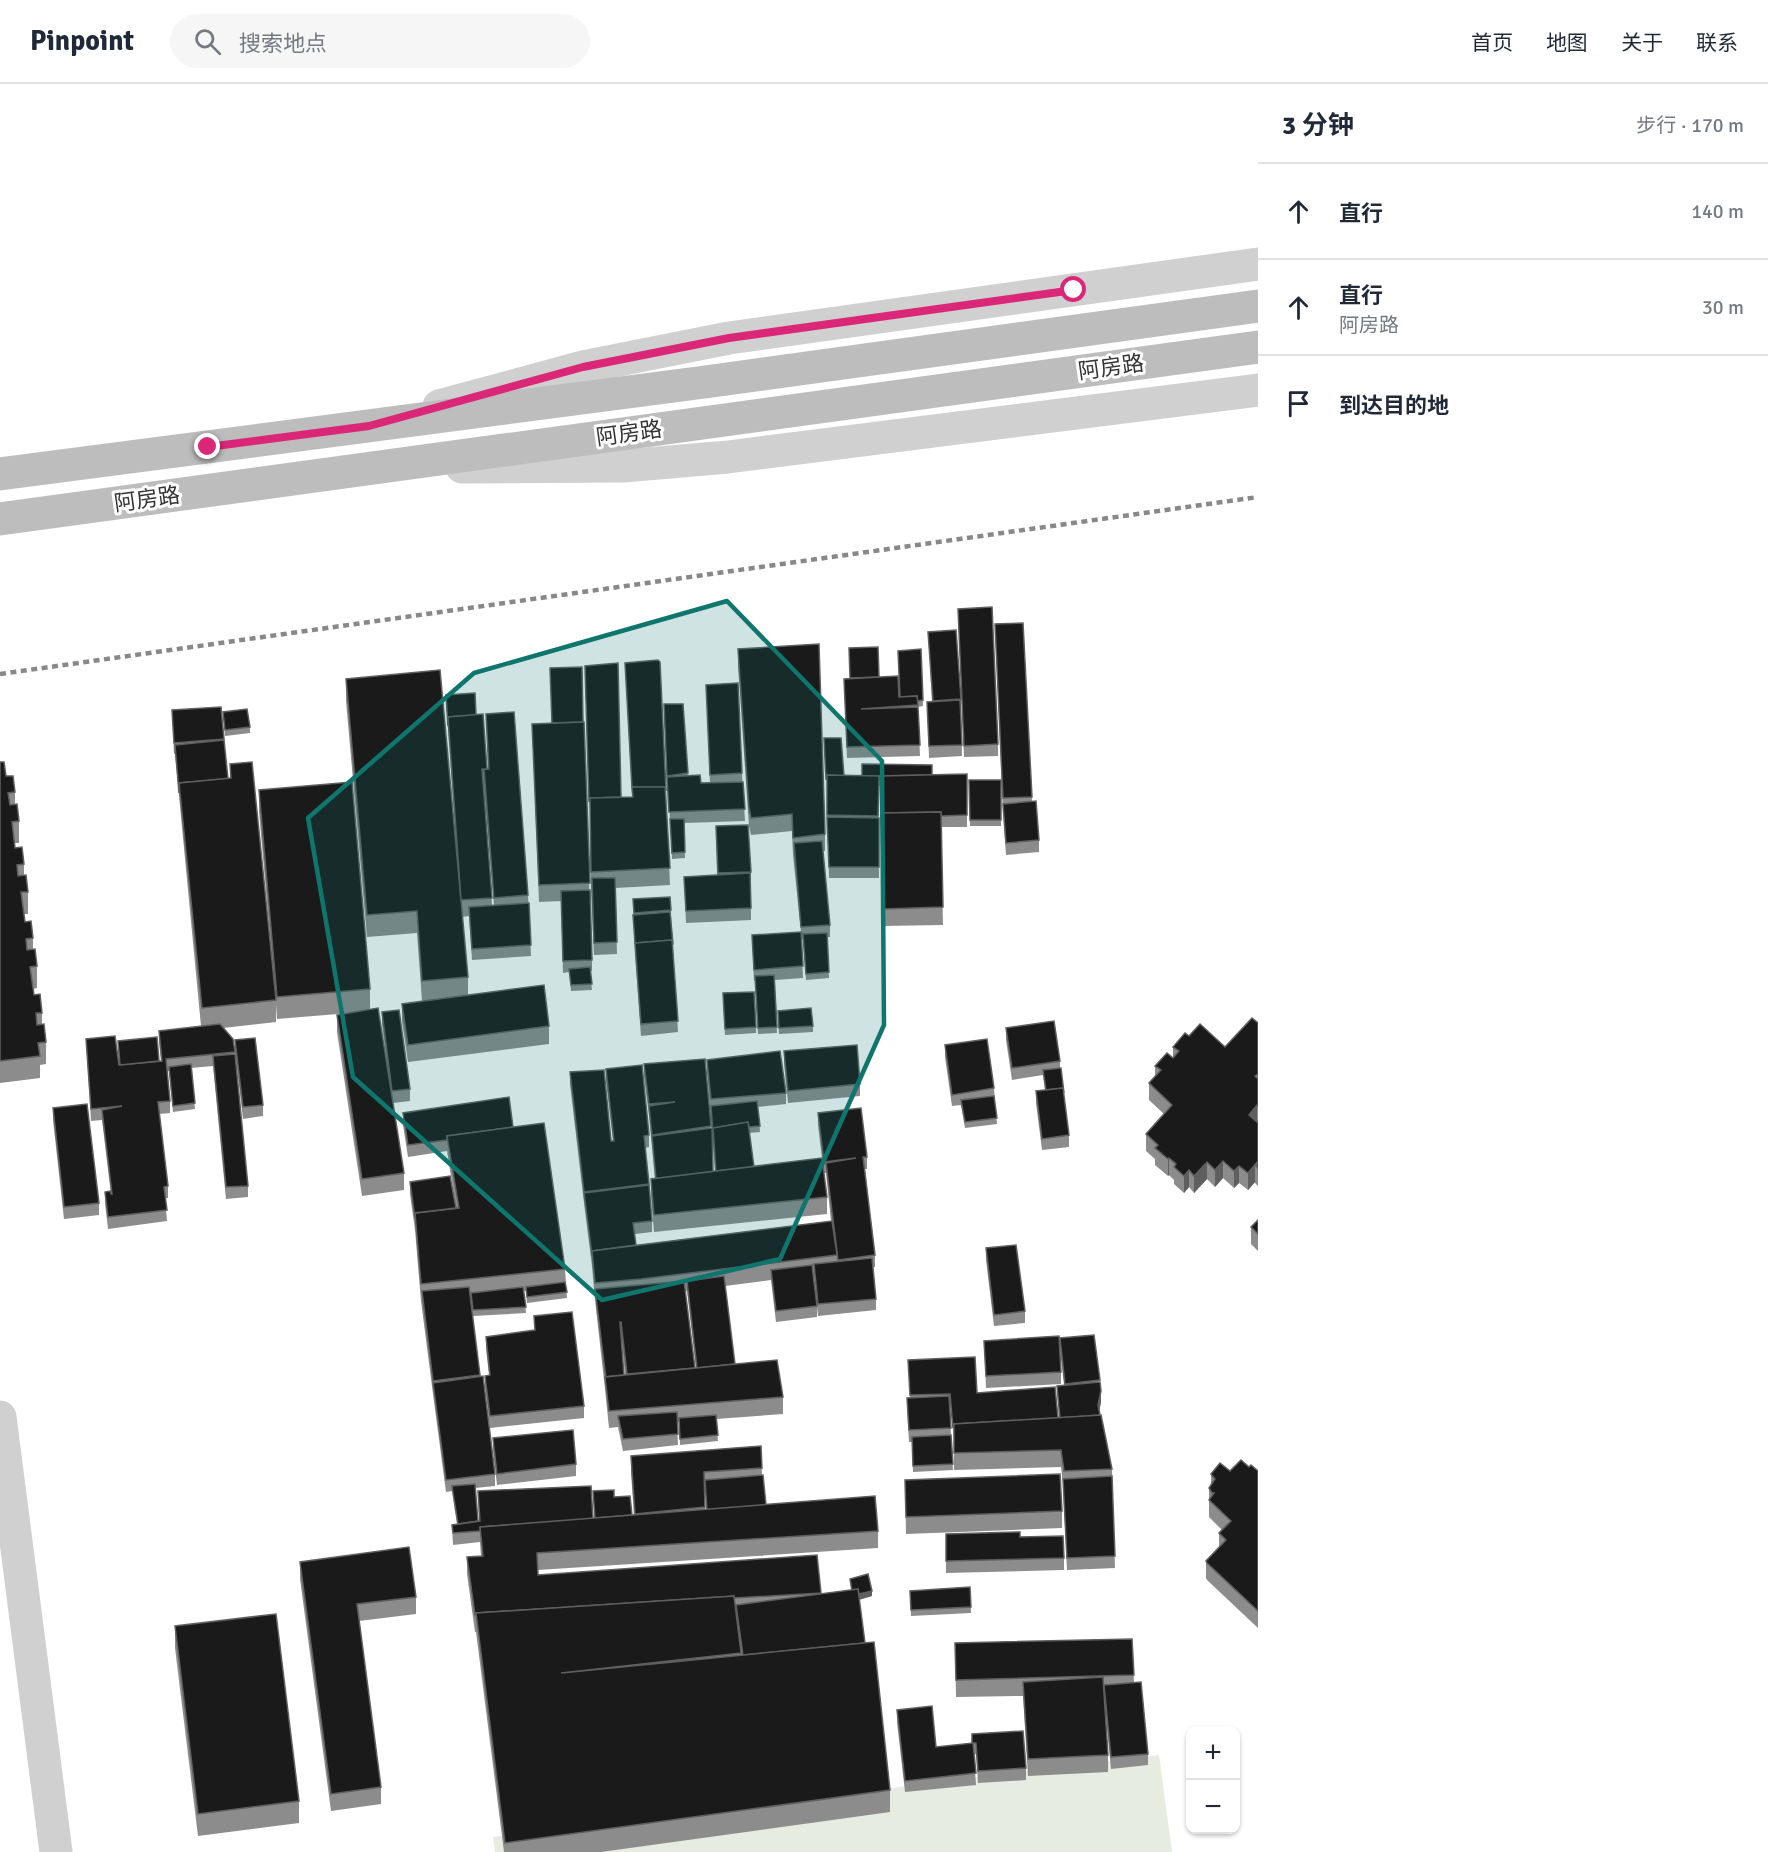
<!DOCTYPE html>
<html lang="zh">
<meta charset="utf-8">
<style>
body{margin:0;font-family:Signika,"Noto Sans SC",sans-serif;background:#f6f6f7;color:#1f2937}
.controls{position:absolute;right:18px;bottom:18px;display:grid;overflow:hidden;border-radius:12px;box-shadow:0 2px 4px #0004}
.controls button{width:54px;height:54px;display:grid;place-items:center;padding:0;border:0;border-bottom:2px solid #e0e1e3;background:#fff;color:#1f2937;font:30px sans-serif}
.stop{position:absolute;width:18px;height:18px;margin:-14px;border:4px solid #db2777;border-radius:50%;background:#fff}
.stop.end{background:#db2777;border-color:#fff;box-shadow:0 2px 6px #0008}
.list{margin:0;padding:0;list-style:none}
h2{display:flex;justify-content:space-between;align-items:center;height:78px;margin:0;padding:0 24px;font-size:26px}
h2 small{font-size:20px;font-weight:400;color:#747a83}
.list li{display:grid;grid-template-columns:39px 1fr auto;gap:18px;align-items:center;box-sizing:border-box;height:96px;padding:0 24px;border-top:2px solid #e0e1e3}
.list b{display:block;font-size:22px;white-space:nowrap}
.list p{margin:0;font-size:20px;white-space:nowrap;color:#747a83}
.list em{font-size:20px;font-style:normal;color:#747a83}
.icon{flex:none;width:33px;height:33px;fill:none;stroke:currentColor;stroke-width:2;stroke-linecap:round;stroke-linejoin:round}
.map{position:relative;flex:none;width:1258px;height:1768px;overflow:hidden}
header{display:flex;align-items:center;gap:36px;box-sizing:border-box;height:84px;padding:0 30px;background:#fff;border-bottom:2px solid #e0e1e3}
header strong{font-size:28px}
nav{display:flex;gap:33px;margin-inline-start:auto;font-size:21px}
.search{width:420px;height:54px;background:#f6f6f7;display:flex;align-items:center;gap:15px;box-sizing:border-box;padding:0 21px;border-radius:33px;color:#747a83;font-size:22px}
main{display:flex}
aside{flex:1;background:#fff}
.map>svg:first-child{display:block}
</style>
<header>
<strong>Pinpoint</strong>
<div class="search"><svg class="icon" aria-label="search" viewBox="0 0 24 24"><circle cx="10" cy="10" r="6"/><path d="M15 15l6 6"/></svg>搜索地点</div>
<nav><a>首页</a><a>地图</a><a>关于</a><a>联系</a></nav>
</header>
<main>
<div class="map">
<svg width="1258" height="1768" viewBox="0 0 1258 1768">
<rect width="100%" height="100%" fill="#fff"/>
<path fill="#e6ecdf" d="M1159,1671L1172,1768H495L493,1753Z"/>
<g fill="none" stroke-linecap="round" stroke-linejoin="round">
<g stroke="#d0d0d0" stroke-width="33">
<path d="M439,322L583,283L729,254L1258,180"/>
<path d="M462,383L623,382L728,373L1258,306"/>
<path d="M0,1333L56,1768"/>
</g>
<g stroke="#bdbdbd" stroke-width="33">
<path d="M0,390L705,298L1258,222"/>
<path d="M0,435L1258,263"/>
</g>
<path stroke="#888" stroke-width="4.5" stroke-dasharray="6 4.5" stroke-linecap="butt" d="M0,590L1258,413"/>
</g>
<g fill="#8c8c8c" fill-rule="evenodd">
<path d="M958,525L998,660V672L964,673Z"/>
<path d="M1023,539L1032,717L1039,756V768L1006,771L1003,731L995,540Z"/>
<path d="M928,548L961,615L962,672L929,674L927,618H932Z"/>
<path d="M738,565L825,750V767H823L830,841V853H827L829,894L806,896L803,855H801L803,894L775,896L777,949L758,950L755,897H754L752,851L801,848L793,771L792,747L751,751L749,742L738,582Z"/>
<path d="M921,565L923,622L918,623L920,672L847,674L844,595L879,593L899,613H900Z"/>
<path d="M625,579L666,710L670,801L615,804L617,870L594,871L591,805L590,729L585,594L621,713H632Z"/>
<path d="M346,595L458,786L446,617L476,631L487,685H488L486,630L528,811L531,872L472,876L469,832L462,833L468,893V911L549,942V960L408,978L402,937V920L422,917L417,849L367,853L346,617ZM484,705L494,821H492Z"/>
<path d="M706,601L742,689L745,737L684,739L685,774L672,775L664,620H683L688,692L701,699H710Z"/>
<path d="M221,623L228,695L230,694V680L273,886L259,728V706L370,905V925L386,973L382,940V928L410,1005V1017L393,1019L404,1089V1106L362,1112L337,948V931L350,929L277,935L276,920V938L223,944L233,955L248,1102V1113L226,1115L213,982L191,984L195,1025L173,1028L169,987H167L170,1017V1029L159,1030L168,1102V1114H165L167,1137L108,1145L105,1119V1108L111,1110L102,1036L91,1037L86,955L119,981L118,957L159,977H161L159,958V947L201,942L175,670H174L172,626Z"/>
<path d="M223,628L250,643V649L225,652Z"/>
<path d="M583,638L592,876V887H590L592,906L571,907L569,888L563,889L561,817L539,818L532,640Z"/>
<path d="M0,678L6,692L15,708V720L19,737V759H14L15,764L24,780V792L28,808V830H24L25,838L33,854V865L37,882V904L33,905L34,911L42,929V940L46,958V980L40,981V994L0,999Z"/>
<path d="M967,690V743H941L943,841L883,842L880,702H879L878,734L879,794H829L827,702L844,692Z"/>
<path d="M969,696H1001V742H970Z"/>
<path d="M716,742L751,788V836L686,839L684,793L717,791Z"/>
<path d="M670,813L678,948L641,952L635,870L633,815Z"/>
<path d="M723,915L756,943V949L725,951Z"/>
<path d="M778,927L813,942V948L779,950Z"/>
<path d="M1258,939V1102L1255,1099V1098L1248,1106L1239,1099L1234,1104L1223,1094L1215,1103L1207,1095L1194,1109L1189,1103L1184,1109L1174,1100V1096L1169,1091L1168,1092L1155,1081V1075L1146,1067V1050L1164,1030L1149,1016V999L1155,992V982L1173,973V963L1189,952L1225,963Z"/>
<path d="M1006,944L1060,977V984L1069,1051V1063L1042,1066L1036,1019V1007L1045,1006L1043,991L1012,996L1006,956Z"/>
<path d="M235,956L263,1021V1032L243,1035L235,968Z"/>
<path d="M945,961L994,1004L997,1040L965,1044L961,1021L952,1022L945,973Z"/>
<path d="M784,967L860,1000V1012L788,1019L784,979Z"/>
<path d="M705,975L713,1088L715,1087L707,987V976L786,1009V1020L758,1023L760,1048L749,1049L754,1083L822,1074L818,1041V1029L867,1073V1085H865L875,1171V1183H873L876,1215V1226L818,1232L814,1191H813L817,1222V1233L776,1238L771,1196L725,1202L735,1280L783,1313V1330L716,1335L718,1357L680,1361L679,1338H677L678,1361L623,1367L618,1343L609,1344L605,1305L595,1216L592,1182L584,1119L570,1000V988L611,1057H613L606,997V985L649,1051V1063L645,1064L652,1137V1148L635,1150L636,1161L831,1137L826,1089H824L827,1113V1130L654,1148L651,1112V1095H655L649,1032L644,992V980ZM685,1207H687L696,1284H695ZM620,1249H621L625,1291H624Z"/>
<path d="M53,1024L99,1119V1131L64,1135L53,1036Z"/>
<path d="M403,1029L513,1043L565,1185L567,1214L527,1219L526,1207H524L526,1229L473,1232L471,1212H470L480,1293L495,1390V1402L475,1404L478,1437H479L478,1407L593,1435L595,1434L614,1413L632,1431H634L631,1389V1372L761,1362L762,1391L766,1421L878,1447V1464L538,1486V1491L817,1471L821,1510L851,1506L850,1495L872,1512L859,1516L865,1559L890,1706V1728L601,1768H504L476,1548H475L467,1490V1473L481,1472L480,1458L453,1461L452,1441L457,1440L452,1407L446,1408L433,1310L421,1217L415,1146L410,1110V1098L456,1123L447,1067L408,1073L403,1041ZM705,1405L707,1426H705Z"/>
<path d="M1258,1136V1167L1251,1160V1143Z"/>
<path d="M986,1164L1025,1227V1239L994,1242L986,1176Z"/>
<path d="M534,1232L584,1322V1334L490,1344L485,1303V1292L489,1291L486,1265V1253L535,1246Z"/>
<path d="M1094,1251L1101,1318L1099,1328L1112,1385L1115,1484L1067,1486L1063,1401L1061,1383L954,1386V1355L950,1321H949L951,1351L953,1386L913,1388L912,1358H909L907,1325V1314H910L908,1276L977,1309L1059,1334L1057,1302L1064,1301L1060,1266V1254Z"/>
<path d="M984,1257L1061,1288V1300L986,1304Z"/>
<path d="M493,1354L576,1380V1392L497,1401L493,1366Z"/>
<path d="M1249,1383L1258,1387V1544L1207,1496L1206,1494V1477L1219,1463V1449L1222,1446L1209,1433V1404L1211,1401V1390Z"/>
<path d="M905,1396L1062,1427V1444L906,1450Z"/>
<path d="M946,1450L1020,1453L1064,1474V1486L946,1489Z"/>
<path d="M300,1478L416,1513V1530L359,1537L381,1703V1720L331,1727L300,1495Z"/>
<path d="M970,1503L971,1529L911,1532L910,1507Z"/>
<path d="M175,1542L299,1717V1739L198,1752L175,1564Z"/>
<path d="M1132,1555L1134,1599L1148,1670V1681L1111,1685L1105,1624L1108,1671V1688L1028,1692L1023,1612L956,1613L955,1559Z"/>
<path d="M897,1626L936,1663L972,1660V1650L1026,1684V1696L978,1699L976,1670L974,1671L976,1701L905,1708L897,1638Z"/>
</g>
<g fill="#5f5f5f">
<path d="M1257,1021V1038L1249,1031Z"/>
<path d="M1169,1074V1091L1168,1092V1075Z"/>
<path d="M1223,1077V1094L1215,1103V1086Z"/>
<path d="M1258,1077V1085L1255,1082V1098L1248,1106V1089Z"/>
<path d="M1207,1078V1095L1194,1109V1092Z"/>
<path d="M1239,1082V1099L1234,1104V1087Z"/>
<path d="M1189,1086V1103L1184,1109V1092Z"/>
<path d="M1101,1307V1318L1098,1333V1321Z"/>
<path d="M872,1507V1512L854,1517V1512Z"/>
</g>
<g fill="#1a1a1a" stroke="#5f5f5f" stroke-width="1.5">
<path d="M992,523L998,660L964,662L958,525Z"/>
<path d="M1023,539L1032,713L1003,714L995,540Z"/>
<path d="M956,546L961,615L933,617L928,548Z"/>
<path d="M819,560L825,750L793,754L792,730L751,734L749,724L738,565Z"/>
<path d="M878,563L879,593L850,594L849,564Z"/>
<path d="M921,565L923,616L917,617V612L900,613L898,567Z"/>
<path d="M658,576L660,578L666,707L665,703H632L625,579Z"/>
<path d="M618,579L621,713L590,714L589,718L585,582Z"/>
<path d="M582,583L583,638L552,639L550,584Z"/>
<path d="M440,586L468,893L422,897L417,827L367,831L346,595Z"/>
<path d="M898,592L899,613L917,612L918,621L861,625L918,623L920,661L847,663L844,595Z"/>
<path d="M738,599L742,689L710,691L706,601Z"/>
<path d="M475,609L476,631L448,633V642L446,611Z"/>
<path d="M960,616L962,661L929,662L927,618Z"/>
<path d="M664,620H683L688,689L667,692Z"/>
<path d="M221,623L224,655L174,659L172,626Z"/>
<path d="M247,625L250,643L225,646L223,628Z"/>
<path d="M514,628L528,811L494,814L484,685H489L486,630Z"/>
<path d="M483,630L487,685H482L492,814L461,816L448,633Z"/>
<path d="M584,638L590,799L539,801L532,640Z"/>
<path d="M824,654H841L844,692L827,691L826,696Z"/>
<path d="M224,656L228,695L179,699V709L175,661Z"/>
<path d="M0,678H4L6,692H13L15,708L8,709L10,721L17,720L19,737L12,738L15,764L22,763L24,780L17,781L18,792L26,791L28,808H21L25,838L31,837L33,854L26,855L27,866L35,865L37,882L30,883L34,911L40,910L42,929H36L37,941L44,940L46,958L38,959L40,972L0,977Z"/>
<path d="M252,678L276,916L202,924L179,699L231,694L230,680Z"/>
<path d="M862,680L932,681V691L880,692V696H879V692H862Z"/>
<path d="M967,690V731L941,732V728L881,729V733L880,692Z"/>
<path d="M700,691L701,699L743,698L745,725L669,728L667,693Z"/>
<path d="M827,691L879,692L878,732L827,731Z"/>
<path d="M969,696H1001V736H970Z"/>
<path d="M352,698L370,905L277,913L259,706Z"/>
<path d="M632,703H665L670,784L591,788L590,714L633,713Z"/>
<path d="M1036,717L1039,756L1006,759L1003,720Z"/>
<path d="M941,728L943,823L883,825L881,729Z"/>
<path d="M827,733L879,734V783H829Z"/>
<path d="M670,735H684L685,768L672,769Z"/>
<path d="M748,741L751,788L718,789L716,742Z"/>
<path d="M822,757L830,841L801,843L794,759Z"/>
<path d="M750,789L751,824L686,827L684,793Z"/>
<path d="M592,794H615L617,858L594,859Z"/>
<path d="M590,806L592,876L563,877L561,807Z"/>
<path d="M670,813L671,826L634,829L633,815Z"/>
<path d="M529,819L531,861L472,865L469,823Z"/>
<path d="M670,828L673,860H672V856L635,859L633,831Z"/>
<path d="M801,848L803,882L754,886L752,851Z"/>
<path d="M827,849L829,888L806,890L803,850Z"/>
<path d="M672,856L678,937L641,940L635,859Z"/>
<path d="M590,883L592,900L571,901L569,885Z"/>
<path d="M774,891L777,943L758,944L755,892Z"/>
<path d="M544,901L549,942L408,961L402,920Z"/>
<path d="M754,908L756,943L725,945L723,909Z"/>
<path d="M378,924L404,1089L362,1095L337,931Z"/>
<path d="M811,924L813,942L779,944L778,927Z"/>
<path d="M399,926L410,1005L392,1007L382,928Z"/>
<path d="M1252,934L1258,939V990L1255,992L1258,995V1022L1257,1021L1249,1031L1258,1039V1077L1248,1089L1239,1082L1234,1087L1223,1077L1215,1086L1207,1078L1194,1092L1189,1086L1184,1092L1174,1083L1176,1080L1169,1074L1168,1075L1155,1064L1158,1061L1146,1050L1172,1021L1149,999L1161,986L1155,982L1167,969L1173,974L1179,967L1173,963L1185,949L1189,952L1200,940L1225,963Z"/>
<path d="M1054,937L1060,977L1012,984L1006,944Z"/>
<path d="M220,940L233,955L235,968L166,975L170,1017L158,1018L168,1102L164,1103L167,1126L108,1133L105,1108L110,1107L111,1110H112L102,1026L122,1022L91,1025L86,955L115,952L119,981L162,977L159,947Z"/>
<path d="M157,953L159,977L120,981L118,957Z"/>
<path d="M255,954L263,1021L243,1023L235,956Z"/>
<path d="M987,955L994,1004L952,1011L945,961Z"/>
<path d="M857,961L860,1000L788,1007L784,967Z"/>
<path d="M780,967L786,1009L711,1015L707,976Z"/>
<path d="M235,970L248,1102L226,1103L213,972Z"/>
<path d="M705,975L711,1042L652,1051L649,1022L675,1018L649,1020L644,980Z"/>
<path d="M191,980L195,1019L173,1022L169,983Z"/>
<path d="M642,981L649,1051L644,1052L649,1100L584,1108L570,988L604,986L611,1057H614L606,985Z"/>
<path d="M1061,984L1064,1009L1063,1004L1046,1006L1043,986Z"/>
<path d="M1063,1004L1069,1051L1042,1055L1036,1007Z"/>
<path d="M994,1012L997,1034L965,1038L961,1016Z"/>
<path d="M509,1013L513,1043L447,1052V1056L408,1061L403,1029Z"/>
<path d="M757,1017L760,1042L749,1043L748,1038L713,1044V1049L711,1022Z"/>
<path d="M87,1020L99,1119L64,1123L53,1024Z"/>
<path d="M861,1024L867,1073H863L875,1171L838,1176L826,1079L856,1074L824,1078L818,1029Z"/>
<path d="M748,1038L754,1083L716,1087L713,1044Z"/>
<path d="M544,1039L565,1185L421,1200L415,1129L459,1124L447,1052Z"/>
<path d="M712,1044L713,1088L656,1095L652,1052Z"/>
<path d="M822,1074L827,1113L654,1131L651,1095Z"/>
<path d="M450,1092L456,1124L415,1129V1134L410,1098Z"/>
<path d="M649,1101L652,1137L633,1139L636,1161L592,1167L593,1171H592L584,1109Z"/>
<path d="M1258,1136V1150L1251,1143Z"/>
<path d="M832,1137L837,1171L641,1195L595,1199L592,1167Z"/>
<path d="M1016,1161L1025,1227L994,1231L986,1164Z"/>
<path d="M872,1174L876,1215L818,1220L814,1180Z"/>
<path d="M812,1181L817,1222L776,1227L771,1186Z"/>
<path d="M724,1192L735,1280L697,1284L687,1197Z"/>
<path d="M684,1197L695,1284L627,1290L621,1238H620L624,1291L605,1293L606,1295L595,1205Z"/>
<path d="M565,1198L567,1208L527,1213L526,1203Z"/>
<path d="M469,1203L480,1291L433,1297L422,1207Z"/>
<path d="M523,1203L526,1223L473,1226L471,1209Z"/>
<path d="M572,1228L584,1322L490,1332L485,1292L490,1291L486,1253L535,1246L534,1232Z"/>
<path d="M1094,1251L1100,1296L1065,1300L1060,1254Z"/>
<path d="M1059,1252L1061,1288L986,1292L984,1257Z"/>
<path d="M975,1273L977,1309L1055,1303L1058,1334L954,1340L953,1344L950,1310L910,1311L908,1276Z"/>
<path d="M777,1276L783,1313L609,1327L605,1293Z"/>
<path d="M483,1292L495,1390L446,1396L433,1299Z"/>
<path d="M1100,1298L1101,1307L1098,1321L1100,1331L1060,1334L1057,1302Z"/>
<path d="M949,1312L951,1344L909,1346L907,1314Z"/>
<path d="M677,1328L678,1350L623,1355L618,1332Z"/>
<path d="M716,1331L718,1351L680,1355L679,1334Z"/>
<path d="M1101,1331L1112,1385L1064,1387L1061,1366L954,1369V1340Z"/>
<path d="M573,1346L576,1380L497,1390L493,1354Z"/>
<path d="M951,1351L953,1380L913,1382L912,1353Z"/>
<path d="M761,1362L762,1384L704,1388L705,1423L635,1430L631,1372Z"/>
<path d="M1241,1376L1249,1383L1251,1381L1258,1387V1527L1207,1479L1206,1477L1226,1456L1219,1449L1231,1437L1209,1416L1214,1409H1212L1209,1404L1215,1395L1211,1390L1220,1379L1230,1387Z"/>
<path d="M1060,1390L1062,1427L906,1433L905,1396Z"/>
<path d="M763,1391L766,1421L707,1426L705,1396Z"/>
<path d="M1112,1392L1115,1472L1067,1474L1063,1395Z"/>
<path d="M475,1400L478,1437L458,1440L452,1402Z"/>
<path d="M591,1402L593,1435L480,1443V1447L453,1449L452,1441L480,1437L478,1407Z"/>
<path d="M614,1406V1413L630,1412L632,1431L595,1434L593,1407Z"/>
<path d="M875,1412L878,1447L537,1469L538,1491L817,1471L821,1509L734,1514V1512L476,1529L477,1531H475L467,1473L483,1472L480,1443Z"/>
<path d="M1020,1448V1453L1063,1452L1064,1474L946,1477V1450Z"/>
<path d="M409,1463L416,1513L357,1520L381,1703L331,1710L300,1478Z"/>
<path d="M868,1490L872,1507L859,1510L858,1505L852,1506L850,1495Z"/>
<path d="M970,1503L971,1523L911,1526L910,1507Z"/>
<path d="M858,1505L865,1559L743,1571L736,1521Z"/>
<path d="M734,1512L741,1569L561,1589L874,1558L890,1706L505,1759L476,1529Z"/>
<path d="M276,1530L299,1717L198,1730L175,1542Z"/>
<path d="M1132,1555L1134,1591L956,1596L955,1559Z"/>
<path d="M1103,1593L1108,1671L1028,1675L1023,1598Z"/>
<path d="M1141,1598L1148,1670L1111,1673L1104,1601Z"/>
<path d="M932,1622L936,1663L973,1659L976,1689L905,1697L897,1626Z"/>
<path d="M1023,1647L1026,1684L978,1687L976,1659H972V1650Z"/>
</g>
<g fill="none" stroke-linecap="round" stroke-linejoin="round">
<path stroke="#db2777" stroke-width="8" d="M208,363L369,342L583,283L729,254L1074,206"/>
</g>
<path fill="#0f766e" fill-opacity="0.2" stroke="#0f766e" stroke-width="4.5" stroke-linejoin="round" d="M727,517L882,677L884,941L780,1175L602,1216L353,993L308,734L474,589Z"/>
<g text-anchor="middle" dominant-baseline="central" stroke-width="6" stroke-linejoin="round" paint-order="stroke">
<g font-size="22" fill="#333" stroke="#fff">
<text transform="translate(1111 283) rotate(-8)">阿房路</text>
<text transform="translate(629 349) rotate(-8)">阿房路</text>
<text transform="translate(147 415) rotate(-8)">阿房路</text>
</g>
</g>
</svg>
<div class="controls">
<button>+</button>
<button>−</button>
</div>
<div class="stop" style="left:1074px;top:206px"></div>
<div class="stop end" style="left:208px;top:363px"></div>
</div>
<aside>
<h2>3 分钟<small>步行 · 170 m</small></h2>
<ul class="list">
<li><svg class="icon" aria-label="ahead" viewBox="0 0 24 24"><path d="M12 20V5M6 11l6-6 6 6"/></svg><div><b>直行</b></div><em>140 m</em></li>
<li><svg class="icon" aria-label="ahead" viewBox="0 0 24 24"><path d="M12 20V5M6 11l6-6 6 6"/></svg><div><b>直行</b><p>阿房路</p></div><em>30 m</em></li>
<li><svg class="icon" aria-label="arrive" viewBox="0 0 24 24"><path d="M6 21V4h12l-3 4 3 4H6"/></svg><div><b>到达目的地</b></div></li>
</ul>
</aside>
</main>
